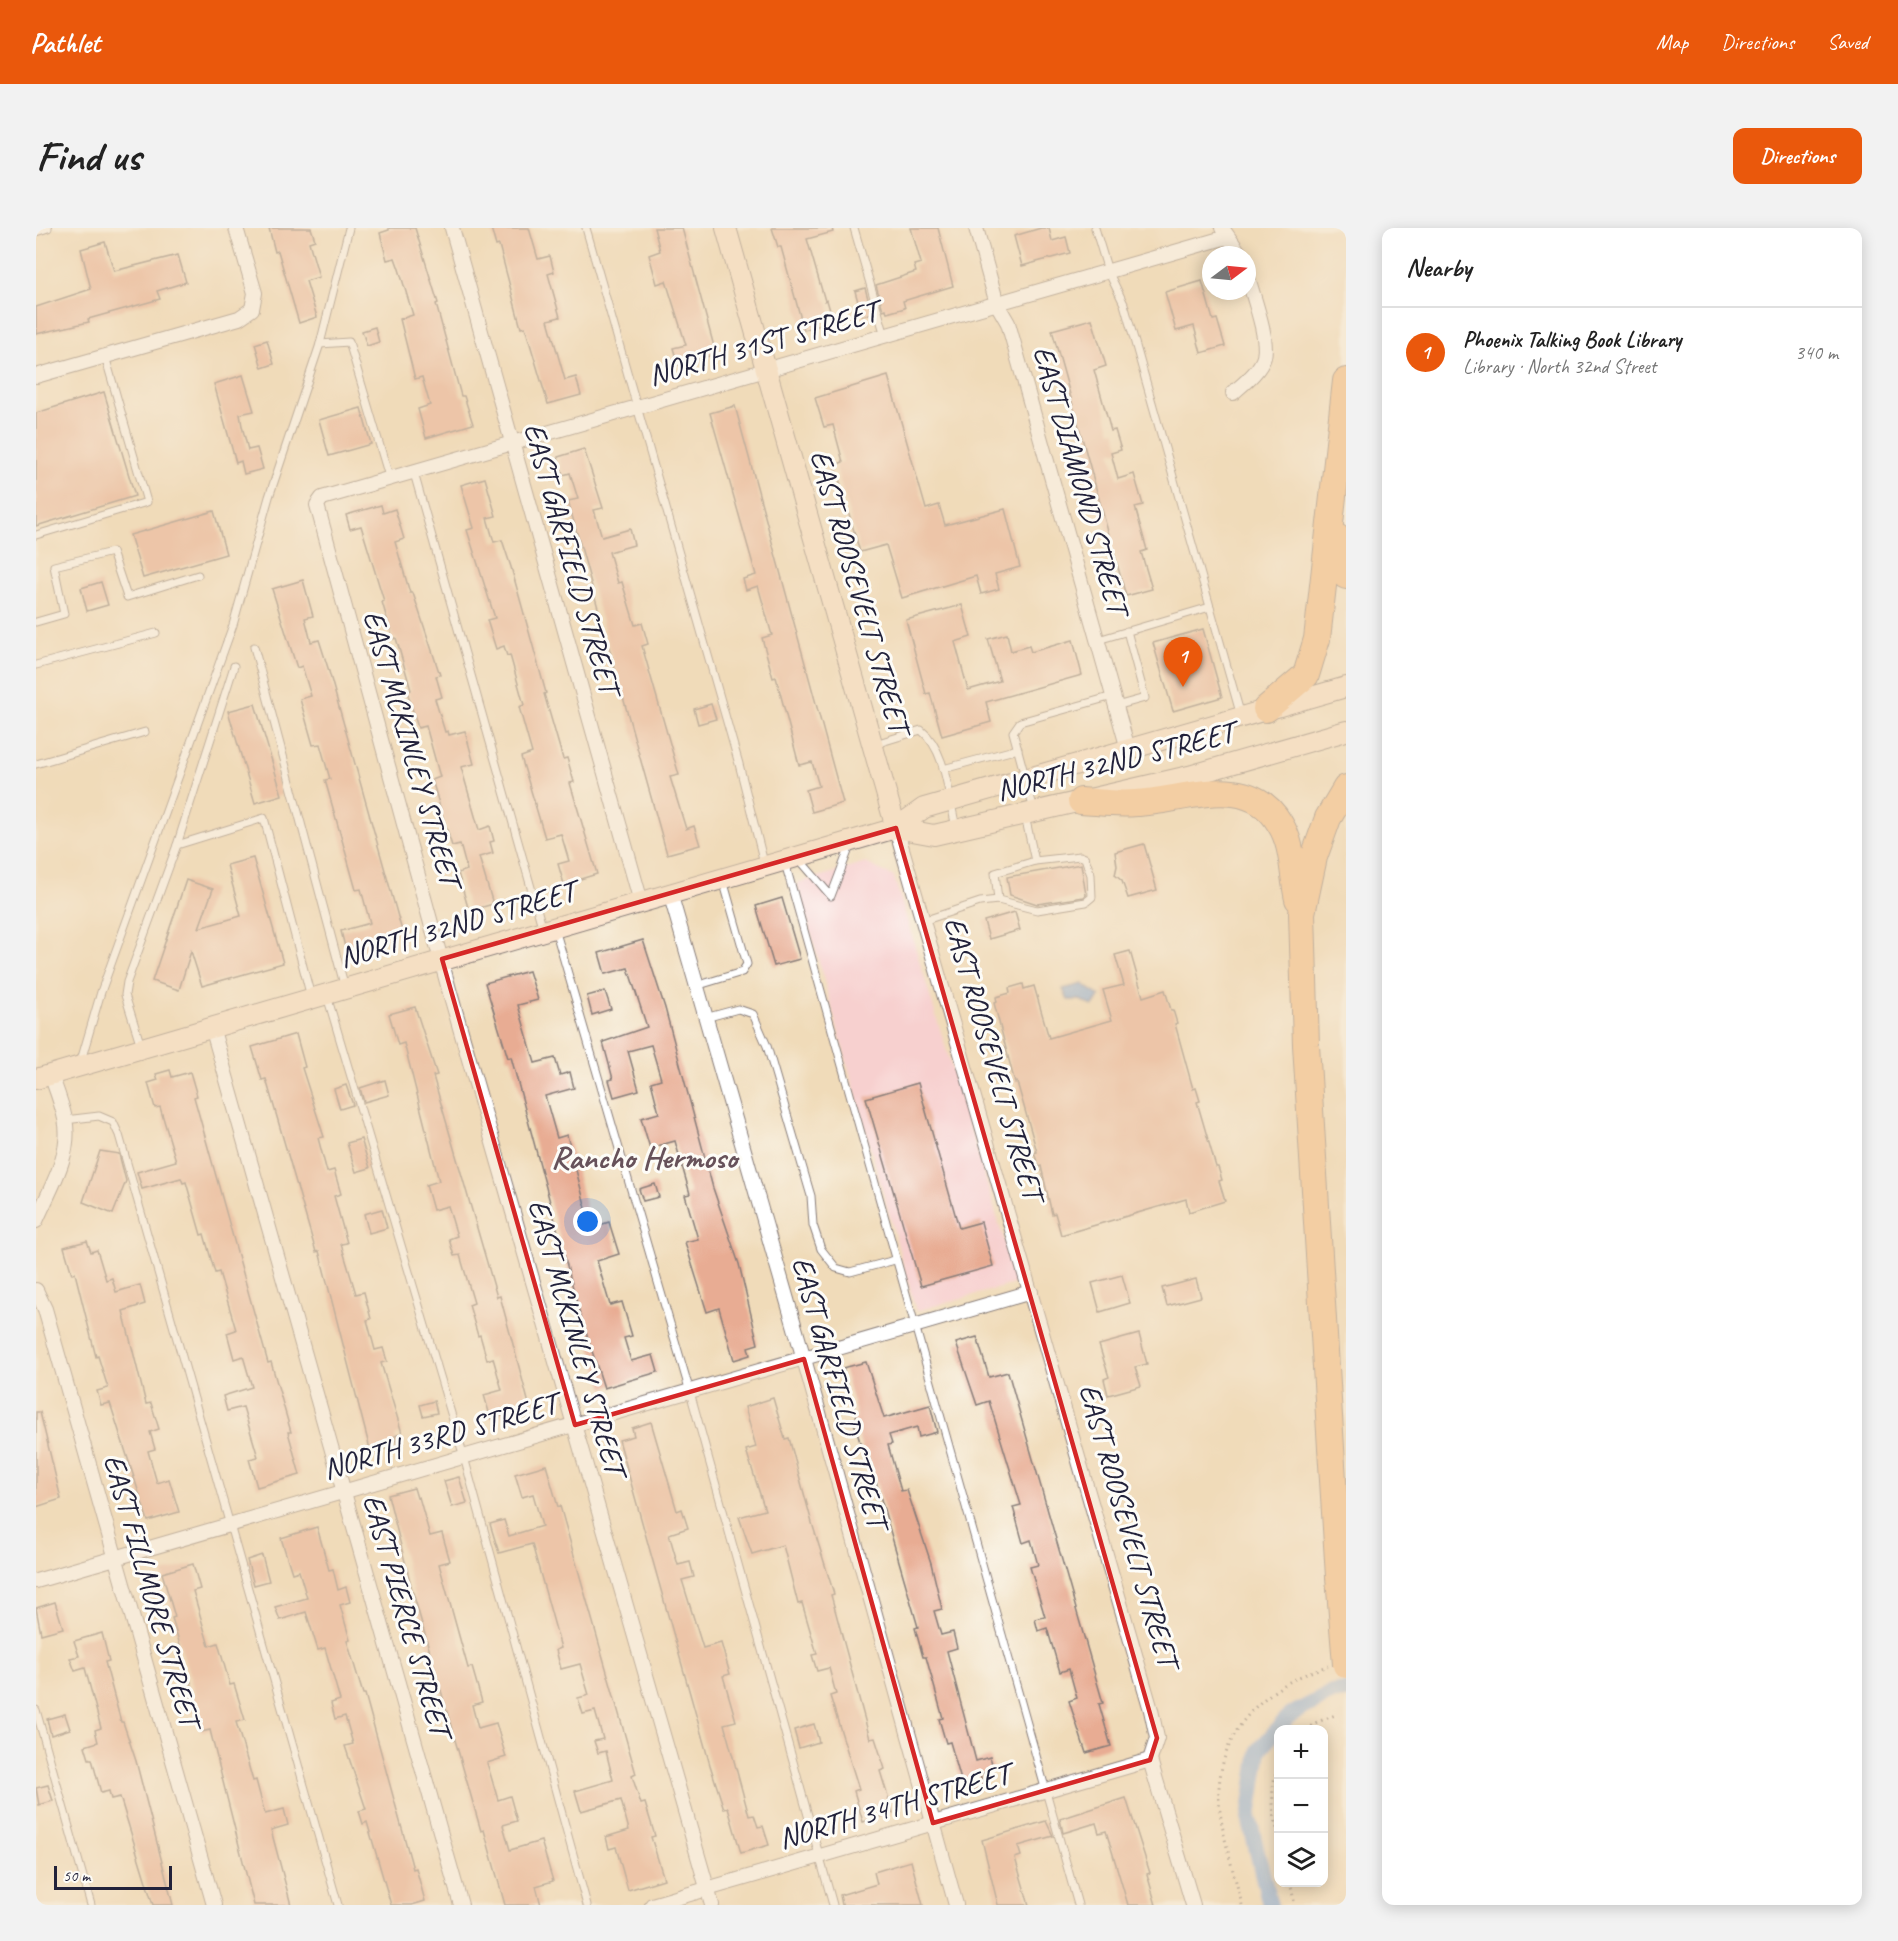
<!DOCTYPE html>
<meta charset="utf-8">
<style>
body{margin:0;font-family:Caveat,sans-serif;background:#f2f2f2;color:#222}
.controls{position:absolute;right:18px;bottom:18px;display:grid;overflow:hidden;border-radius:12px;box-shadow:0 3px 15px #0003}
.controls button{width:54px;height:54px;display:grid;place-items:center;padding:0;border:0;border-bottom:2px solid #e0e0e0;background:#fff;color:#222;font:30px sans-serif}
.compass{position:absolute;left:1166px;top:18px;width:54px;height:54px;border-radius:50%;background:#fff;box-shadow:0 3px 15px #0003;rotate:74deg}
.scale{position:absolute;left:18px;bottom:15px;width:118px;box-sizing:border-box;padding-left:6px;border:3px solid #22223b;border-top:0;font-size:16px;line-height:21px;white-space:nowrap;color:#22223b;-webkit-text-stroke:4px #fdfcf7;paint-order:stroke}
.you{position:absolute;left:552px;top:994px;width:21px;height:21px;margin:-15px;border:4px solid #fff;border-radius:50%;background:#1a73e8;box-shadow:0 0 0 9px #1a73e833}
.badge{display:grid;place-items:center;width:39px;height:39px;border-radius:50%;background:#ea580c;color:#fff;font-size:20px;font-weight:700}
.pin{position:absolute;translate:-50% -50px;filter:drop-shadow(0 2px 3px #0008)}
.pin::after{content:'';position:absolute;top:32px;width:21px;height:18px;background:inherit;clip-path:polygon(0 0,100% 0,50% 100%)}
.list{margin:0;padding:0;list-style:none}
h2{display:flex;justify-content:space-between;align-items:center;height:78px;margin:0;padding:0 24px;font-size:26px}
h2 small{font-size:20px;font-weight:400;color:#767676}
.list li{display:grid;grid-template-columns:39px 1fr auto;gap:18px;align-items:center;box-sizing:border-box;height:90px;padding:0 24px;border-top:2px solid #e0e0e0}
.list b{display:block;font-size:22px;white-space:nowrap}
.list p{margin:0;font-size:20px;white-space:nowrap;color:#767676}
.list em{font-size:20px;font-style:normal;color:#767676}
.icon{flex:none;width:33px;height:33px;fill:none;stroke:currentColor;stroke-width:2;stroke-linecap:round;stroke-linejoin:round}
.map{position:relative;flex:none;width:1310px;height:1677px;overflow:hidden;border-radius:12px}
header{display:flex;align-items:center;gap:36px;box-sizing:border-box;height:84px;padding:0 30px;background:#ea580c;color:#fff}
header strong{font-size:28px}
nav{display:flex;gap:33px;margin-inline-start:auto;font-size:21px}
.intro{display:flex;align-items:center;justify-content:space-between;box-sizing:border-box;height:144px;padding:0 36px}
h1{margin:0;font-size:42px}
.button{padding:15px 27px;border-radius:12px;background:#ea580c;color:#fff;font-size:21px;font-weight:700}
main{display:flex;gap:36px;padding:0 36px}
aside{flex:1;background:#fff;border-radius:12px;box-shadow:0 3px 15px #0003}
.map>svg:first-child{display:block}
</style>
<header>
<strong>Pathlet</strong>
<nav><a>Map</a><a>Directions</a><a>Saved</a></nav>
</header>
<div class="intro"><h1>Find us</h1><a class="button">Directions</a></div>
<main>
<div class="map">
<svg width="1310" height="1677" viewBox="0 0 1310 1677">
<rect width="100%" height="100%" fill="#fdfcf7"/>
<filter id="ink" filterUnits="userSpaceOnUse"><feTurbulence type="fractalNoise" baseFrequency=".0167" numOctaves="2"/><feDisplacementMap in="SourceGraphic" scale="12" xChannelSelector="R" yChannelSelector="G"/><feConvolveMatrix kernelMatrix="1 2 1 2 8 2 1 2 1" color-interpolation-filters="sRGB"/></filter>
<filter id="wash" filterUnits="userSpaceOnUse"><feTurbulence type="fractalNoise" baseFrequency=".008" numOctaves="4" result="noise"/><feDisplacementMap in="SourceGraphic" scale="24" xChannelSelector="R" yChannelSelector="G"/><feGaussianBlur stdDeviation="1.35" result="paint"/><feColorMatrix in="noise" values="0 0 0 0 0 0 0 0 0 0 0 0 0 0 0 0 0 1.4 0 .05"/><feComposite in="paint" operator="in"/></filter>
<g filter="url(#wash)">
<rect width="100%" height="100%" fill="#f0dbb9"/>
<path fill="#f7d0cf" d="M830,635L858,649L981,1055L880,1083L761,655Z"/>
<path fill="#72a1db" stroke="#4a628b" stroke-width="1.5" d="M1047,756L1064,769L1057,778L1044,772H1032L1027,761Z"/>
<g fill="none" stroke-linecap="round" stroke-linejoin="round">
<path stroke="#72a1db" stroke-width="16" d="M1234,1677L1213,1590L1223,1522L1254,1487L1296,1465L1310,1463"/>
</g>
<g id="blocks">
<g fill="#e8ac93">
<path d="M233,0H275L279,12L273,14L283,49L270,53L281,89L263,95L242,23L239,24Z"/>
<path d="M353,0H379L402,75L400,76L425,168H428L437,196L390,210L382,181L394,177L386,149L379,151L364,91L377,87L363,41L359,30L351,32L344,5L353,2Z"/>
<path d="M455,0H493L502,31L514,28L518,44L512,46L524,89L512,92L529,152L540,149L545,167L512,176L489,99L485,100L463,17L460,18Z"/>
<path d="M618,0H646L680,126L642,137L637,120L650,117L630,53L621,56L613,27L624,23Z"/>
<path d="M736,0H796L797,4L771,11L789,73L791,72L797,93L768,102L745,19H742Z"/>
<path d="M875,0H902L917,58L867,73L869,80L851,85L850,81L847,82L840,57L880,44L878,37L885,35Z"/>
<path d="M1005,0H1013L1016,13L1030,9L1034,25L986,38L978,8Z"/>
<path d="M69,14L78,43L142,27L150,54L121,63L124,71L52,91L53,94L0,106V79L55,61L45,21Z"/>
<path d="M1166,53L1177,92L1181,91L1189,118L1165,125L1158,98L1140,103L1129,64Z"/>
<path d="M829,60L836,85L826,88L819,63Z"/>
<path d="M1056,91L1070,138L1058,142L1075,203L1079,202L1085,222L1075,225L1082,251L1098,246L1107,277L1099,279L1111,322L1105,324L1116,361L1090,368L1016,102Z"/>
<path d="M339,99L343,114L331,118L326,103Z"/>
<path d="M231,112L238,136L226,140L219,116Z"/>
<path d="M207,147L218,183L204,186L206,198L212,222L221,220L227,241L208,246L205,233L200,235L178,156Z"/>
<path d="M852,148L890,281L903,277L909,297L969,281L984,339L959,346L963,361L945,366L940,348L866,370L850,317L824,324L799,237L807,234L797,197L788,199L779,170Z"/>
<path d="M68,164L99,268L0,298V185Z"/>
<path d="M699,178L807,575L776,584L770,562L783,558L776,534L763,537L740,449L737,450L726,410L736,407L722,358L710,362L707,351L720,347L674,185Z"/>
<path d="M325,180L335,216L293,228L283,192Z"/>
<path d="M548,221L567,280L558,282L566,309L594,301L598,317L573,324L582,355L586,354L599,397L606,395L612,416L606,418L643,547L634,549L650,601L658,598L664,617L631,626L532,273L542,271L534,245L527,247L522,229Z"/>
<path d="M449,250L460,288L451,290L458,314L466,312L475,339L510,465L508,466L527,531L531,530L538,554L534,555L561,646L528,656L522,636L533,633L525,606L509,610L496,566L485,529L496,525L483,479L488,477L474,427L471,428L468,418L460,421L451,392L459,390L431,302L438,300L425,257Z"/>
<path d="M345,277L347,285L359,281L368,311L359,314L374,365H377L404,447L400,448L406,469L399,471L409,504L412,503L413,507L429,503L438,536L425,539L443,602L454,598L458,613L454,614L457,625L443,629L457,676L433,683L422,645L431,642L424,616L416,618L407,589L396,552L404,549L390,498L382,500L371,463L375,462L360,410L357,411L346,374L348,373L325,298L314,301L310,287Z"/>
<path d="M178,283L190,326L107,350L94,307Z"/>
<path d="M267,352L277,388L269,390L275,414L283,412L292,440L366,703L331,713L332,716L310,723L305,703L334,695L325,661L320,662L310,626L289,552L294,551L284,516L277,517L264,471L275,468L266,438L261,440L236,361Z"/>
<path d="M65,354L72,377L51,383L45,360Z"/>
<path d="M926,377L935,409L919,414L932,462L964,453L952,411L971,406L975,423L993,418L995,424L1037,412L1046,447L950,474L955,494L906,508L894,465L890,466L870,392Z"/>
<path d="M1167,401L1186,469L1137,483L1117,415Z"/>
<path d="M219,476L246,567L219,575L192,483Z"/>
<path d="M675,476L680,491L662,496L658,481Z"/>
<path d="M1108,616L1121,662L1092,670L1086,653L1079,647L1081,638L1079,624Z"/>
<path d="M217,630L247,735L166,758L155,723L143,762L116,753L150,652L177,661L163,700L205,688L191,637Z"/>
<path d="M1045,636L1050,667L1048,669L1001,676L974,667L971,649Z"/>
<path d="M746,670L764,731L738,738L720,678Z"/>
<path d="M979,684L984,702L953,711L948,693Z"/>
<path d="M607,712L629,780L677,960L703,1036L722,1116L712,1119L714,1127L698,1132L683,1080L671,1084L649,1014L662,1011L649,967L654,966L639,913L614,920L605,890L623,885L615,854L625,851L615,817L592,823L603,862L578,869L573,852L577,851L567,814L611,799L592,740L569,746L563,725Z"/>
<path d="M1094,723L1107,769L1129,762L1135,782H1137L1141,795L1139,796L1157,861L1160,860L1164,873L1161,874L1180,939H1182L1186,952L1183,953L1189,973L1153,984L1150,971L1025,1007L1019,985L1016,986L1005,938L1003,939L998,925L1001,924L981,854L979,855L958,775L961,774L960,769L974,765L973,760L987,756L988,761L998,758L1013,810L1076,792L1067,762L1088,757L1079,727Z"/>
<path d="M493,743L502,772L482,777L499,835L519,830L524,847L534,844L538,860L509,868L521,910L531,907L555,1000L573,994L583,1026L561,1033L574,1077L586,1074L596,1108L588,1110L595,1133L617,1127L622,1144L568,1160L544,1086L475,829L472,830L449,755Z"/>
<path d="M569,763L575,781L556,787L551,768Z"/>
<path d="M379,779L401,847L397,848L461,1069L464,1068L494,1180L455,1191L448,1167L466,1162L457,1130L451,1132L444,1107L442,1108L433,1077L438,1075L424,1027L418,1028L413,1011L421,1008L412,978L397,982L390,957L403,953L368,815L362,817L353,786Z"/>
<path d="M260,806L269,839L266,840L288,909L282,910L291,944L298,942L305,966L298,968L311,1015L305,1016L320,1066L328,1064L335,1091L331,1092L339,1122L347,1120L351,1133L345,1135L366,1205L359,1208L361,1218L335,1225L283,1023L280,1024L230,851L226,852L216,819Z"/>
<path d="M134,842L136,849L154,844L161,868L158,869L232,1135L235,1134L255,1204H252L264,1247L221,1259L213,1231L222,1229L207,1179L191,1183L187,1168L216,1159L207,1128L198,1131L191,1105L200,1102L183,1044L179,1045L168,1006L165,1007L150,954L147,955L145,950L106,961L101,944L140,933L124,879L119,880L112,855L122,852L120,846Z"/>
<path d="M349,852L353,867L328,874L324,860Z"/>
<path d="M882,855L923,1000L945,994L957,1038L885,1058L830,870Z"/>
<path d="M310,857L317,877L304,881L298,861Z"/>
<path d="M325,911L334,940L320,944L311,915Z"/>
<path d="M64,923L83,926L90,953L77,986L47,974Z"/>
<path d="M619,956L623,969L607,973L603,961Z"/>
<path d="M346,981L351,1000L333,1005L328,986Z"/>
<path d="M51,1013L55,1024L61,1022L70,1052L76,1050L80,1064L104,1057L109,1076L87,1083L110,1176L115,1175L123,1201L114,1204L119,1221L112,1223L121,1255L133,1251L143,1284L112,1293L74,1175L65,1177L61,1163L72,1160L62,1128L60,1129L39,1045L36,1046L28,1019Z"/>
<path d="M1086,1047L1094,1075L1064,1084L1056,1055Z"/>
<path d="M1160,1051L1165,1069L1131,1078L1126,1060Z"/>
<path d="M1103,1106L1111,1136L1099,1139L1105,1158L1072,1167L1068,1151L1073,1149L1063,1117Z"/>
<path d="M941,1109L953,1149L972,1144L1067,1475L1063,1476L1075,1518L1050,1525L1033,1473L1041,1470L1033,1441L1024,1444L1011,1400L1002,1403L999,1391L1009,1389L994,1339L1002,1337L995,1312L987,1315L977,1279L985,1277L953,1173L941,1177L920,1115Z"/>
<path d="M830,1134L848,1190L894,1177L901,1204L883,1209L881,1199L853,1207L856,1216L852,1217L865,1263L871,1262L895,1335L906,1381L898,1383L905,1407L917,1404L921,1420L911,1423L940,1533L954,1529L958,1542L944,1546L948,1560L929,1566L914,1514L910,1515L903,1491L907,1490L890,1429H887L879,1400L882,1399L831,1223L827,1224L817,1191L821,1190L807,1140Z"/>
<path d="M737,1170L749,1211L753,1210L776,1295L798,1366L795,1367L834,1511L839,1510L849,1541L844,1543L857,1585L827,1594L818,1563L823,1561L794,1468L800,1466L793,1440L781,1443L776,1427L781,1426L766,1375L762,1376L747,1317L716,1326L703,1289L729,1282L710,1222L720,1219L709,1179Z"/>
<path d="M398,1173L401,1185L387,1188L384,1177Z"/>
<path d="M0,1184H4L25,1271L0,1279Z"/>
<path d="M615,1194L641,1283L646,1281L652,1300L633,1306L642,1337L654,1334L658,1349L646,1352L667,1420L685,1415L694,1446L687,1448L700,1493L688,1496L713,1588L718,1587L722,1599L727,1598L733,1617L705,1625L692,1580L688,1581L674,1537L583,1212L598,1208L596,1200Z"/>
<path d="M510,1237L522,1279L524,1278L600,1546L596,1548L605,1576L609,1575L619,1608L615,1609L628,1651L592,1662L580,1619L573,1621L570,1609L593,1602L585,1572L545,1583L539,1563L577,1552L570,1523L562,1525L558,1513L567,1511L559,1483L547,1486L542,1470L553,1467L544,1436L525,1441L520,1422L525,1420L496,1316L463,1325L454,1296L468,1292L473,1308L506,1298L497,1266L486,1269L479,1246Z"/>
<path d="M423,1249L431,1275L416,1279L408,1253Z"/>
<path d="M378,1260L381,1270L383,1269L394,1308L406,1305L414,1333L403,1336L432,1440L436,1439L446,1474L436,1477L442,1500L460,1495L470,1529L451,1535L462,1572L474,1568L481,1593L467,1597L474,1622L505,1613L517,1653L500,1658L505,1677H469L448,1602L445,1603L376,1361L352,1267Z"/>
<path d="M281,1299L293,1342L297,1341L302,1362L310,1359L314,1374L304,1377L314,1412L311,1413L327,1466H329L377,1641L380,1640L389,1673L376,1677H355L331,1594L327,1596L323,1583L330,1581L309,1518L317,1516L309,1488L299,1491L295,1475L304,1472L289,1420L282,1422L270,1384L244,1392L239,1379L271,1370L263,1343L256,1345L245,1310Z"/>
<path d="M226,1327L233,1353L218,1357L211,1332Z"/>
<path d="M157,1336L164,1361L157,1363L173,1418L182,1415L194,1457L198,1456L209,1492L200,1494L217,1553L220,1552L229,1586L248,1581L252,1597L235,1602L255,1677H218L174,1502L165,1504L155,1469L159,1467L136,1390L139,1389L126,1345Z"/>
<path d="M19,1374L27,1400L5,1406L0,1380Z"/>
<path d="M66,1405L73,1433L69,1434L85,1494H87L100,1533L137,1677H117L84,1569L75,1571L73,1563L65,1565L56,1531H53L49,1518L62,1514L59,1502L65,1500L49,1440L39,1443L34,1430L43,1428L38,1413Z"/>
<path d="M29,1486L34,1501L15,1507L11,1491Z"/>
<path d="M778,1496L783,1514L763,1520L758,1502Z"/>
<path d="M12,1557L17,1573L3,1577L0,1560Z"/>
<path d="M1090,1570L1114,1645L1111,1646L1120,1677H1092L1070,1603L1063,1605L1060,1595L1027,1605L1024,1591Z"/>
<path d="M1010,1593L1017,1608L982,1618L985,1628L979,1630L993,1677H962L946,1612Z"/>
<path d="M875,1633L887,1677H806L804,1667L841,1656L838,1644Z"/>
</g>
</g>
</g>
<g filter="url(#ink)">
<use href="#blocks" fill-opacity="0" stroke="#897e7a" stroke-width="1.5"/>
<g fill="none" stroke-linecap="round" stroke-linejoin="round">
<g stroke="#897e7a" stroke-width="9">
<g id="lane">
<path d="M550,0L703,536L728,635"/>
<path d="M818,0L849,108"/>
<path d="M1059,0L1072,43L1088,76L1205,488"/>
<path d="M0,4L12,0"/>
<path d="M284,116L313,114L354,252"/>
<path d="M378,245L507,702"/>
<path d="M0,307L111,274L69,128"/>
<path d="M0,394L28,386L18,338L76,324L91,369L162,347"/>
<path d="M1062,412L1174,379"/>
<path d="M218,419L309,760"/>
<path d="M0,437L120,405"/>
<path d="M1080,478L1109,470L1091,403"/>
<path d="M839,516L885,502C911,523 912,568 920,599"/>
<path d="M0,536L109,504"/>
<path d="M907,541L982,521"/>
<path d="M998,582L977,504L984,494L1077,468"/>
<path d="M141,617L198,438"/>
<path d="M763,631L795,668L814,618"/>
<path d="M749,635L1042,1677"/>
<path d="M962,672L959,645L999,633"/>
<path d="M887,693L944,674L962,672L1001,682L1050,674L1056,669L1055,647L1049,630L1044,628L999,633L989,588"/>
<path d="M519,701L654,1164L797,1677"/>
<path d="M660,758L706,744L711,736L687,652"/>
<path d="M291,768L428,1229L551,1677"/>
<path d="M669,790L702,781L717,786L731,818L775,968L777,997L785,1021L800,1040L814,1044L859,1032"/>
<path d="M105,818L89,767L91,754L141,617L228,590L275,769"/>
<path d="M44,836L65,764L197,397L233,269L284,116L313,0"/>
<path d="M29,892L63,888L77,894L83,907L302,1677"/>
<path d="M0,1482L55,1677"/>
</g>
</g>
<g stroke="#897e7a" stroke-width="16">
<g id="street">
<path d="M416,0L605,674"/>
<path d="M940,0L961,76L972,95L1092,521"/>
<path d="M1186,0L1205,27"/>
<path d="M0,148L203,90L216,81L219,65L200,0"/>
<path d="M1197,165C1208,155 1224,143 1228,129C1233,109 1216,66 1211,46"/>
<path d="M860,600L1115,1482L1121,1510L1114,1532L1157,1677"/>
<path d="M634,665L768,1131L920,1677"/>
<path d="M176,799L425,1677"/>
<path d="M0,993C13,962 37,926 29,891C26,876 20,861 15,847"/>
<path d="M0,1062L9,1081L178,1677"/>
<path d="M0,1353L995,1064"/>
<path d="M616,1677L1114,1532"/>
<path d="M676,1677L414,765L281,277L286,270L1191,9"/>
</g>
</g>
<g stroke="#897e7a" stroke-width="22">
<g id="secondary">
<path d="M690,0L860,600"/>
<path d="M860,600L898,607L1153,548L1310,503"/>
<path d="M0,851L860,600L888,580L1310,459"/>
</g>
</g>
<g stroke="#897e7a" stroke-width="28">
<g id="highway">
<path d="M1301,309L1310,348"/>
<path d="M1230,481L1270,447L1281,411L1310,153"/>
<path d="M1045,573C1063,574 1082,577 1100,575C1149,573 1213,542 1244,596C1258,618 1256,646 1262,671"/>
<path d="M1303,1349L1270,817L1266,685L1278,629L1292,590L1310,560"/>
</g>
</g>
<g stroke="#897e7a" stroke-width="3" stroke-dasharray="1.5 4.5" stroke-linecap="butt">
<path d="M1270,1502L1279,1495L1299,1487"/>
<path d="M1242,1540C1233,1562 1237,1582 1242,1605"/>
<path d="M1254,1654L1259,1677"/>
<path d="M1206,1677C1198,1643 1181,1594 1183,1560C1187,1496 1234,1455 1292,1438"/>
</g>
<use href="#lane" stroke="#fff" stroke-width="7"/>
<use href="#street" stroke="#fff" stroke-width="14"/>
<use href="#secondary" stroke="#fbe5cf" stroke-width="20"/>
<use href="#highway" stroke="#f6be87" stroke-width="26"/>
<g stroke="#897e7a" stroke-width="28" stroke-linecap="butt">
<path id="highway-bridge" d="M1303,1349L1310,1437"/>
</g>
<use href="#highway-bridge" stroke="#f6be87" stroke-width="26"/>
</g>
</g>
<path d="M0 0H1310V1677H0ZM860,600L1121,1510L1114,1532L897,1595L768,1131L539,1197L406,731Z" fill="#f0dbb9" fill-opacity=".55" fill-rule="evenodd"/>
<path fill="none" stroke="#d62828" stroke-width="4.5" stroke-linejoin="round" d="M860,600L1121,1510L1114,1532L897,1595L768,1131L539,1197L406,731Z"/>
<g text-anchor="middle" dominant-baseline="central" stroke-width="6" stroke-linejoin="round" paint-order="stroke">
<g font-size="30" fill="#22223b" stroke="#fdfcf7">
<text transform="translate(727 115) rotate(-16)">NORTH 31ST STREET</text>
<text transform="translate(1045 252) rotate(74)">EAST DIAMOND STREET</text>
<text transform="translate(536 330) rotate(74)">EAST GARFIELD STREET</text>
<text transform="translate(824 363) rotate(74)">EAST ROOSEVELT STREET</text>
<text transform="translate(376 520) rotate(74)">EAST MCKINLEY STREET</text>
<text transform="translate(1079 533) rotate(-14)">NORTH 32ND STREET</text>
<text transform="translate(421 696) rotate(-16)">NORTH 32ND STREET</text>
<text transform="translate(958 830) rotate(74)">EAST ROOSEVELT STREET</text>
<text transform="translate(541 1109) rotate(74)">EAST MCKINLEY STREET</text>
<text transform="translate(804 1164) rotate(74)">EAST GARFIELD STREET</text>
<text transform="translate(404 1208) rotate(-16)">NORTH 33RD STREET</text>
<text transform="translate(1093 1297) rotate(74)">EAST ROOSEVELT STREET</text>
<text transform="translate(116 1362) rotate(74)">EAST FILLMORE STREET</text>
<text transform="translate(371 1387) rotate(74)">EAST PIERCE STREET</text>
<text transform="translate(858 1578) rotate(-16)">NORTH 34TH STREET</text>
</g>
<g font-size="32" font-weight="bold" fill="#67525a" stroke="#fdfcf7">
<text x="608" y="929">Rancho Hermoso</text>
</g>
</g>
</svg>
<div class="controls">
<button>+</button>
<button>−</button>
<button><svg class="icon" aria-label="layers" viewBox="0 0 24 24"><path d="M12 4l9 5-9 5-9-5zM3 14l9 5 9-5"/></svg></button>
</div>
<svg class="compass" viewBox="-18 -18 36 36"><path d="M0-13l5 13h-10z" fill="#e53935"/><path d="M0 13l5-13h-10z" fill="#767676"/></svg>
<div class="scale">50 m</div>
<div class="you"></div>
<div class="pin badge" style="left:1147px;top:459px">1</div>
</div>
<aside>
<h2>Nearby<small></small></h2>
<ul class="list">
<li><span class="badge">1</span><div><b>Phoenix Talking Book Library</b><p>Library · North 32nd Street</p></div><em>340 m</em></li>
</ul>
</aside>
</main>
